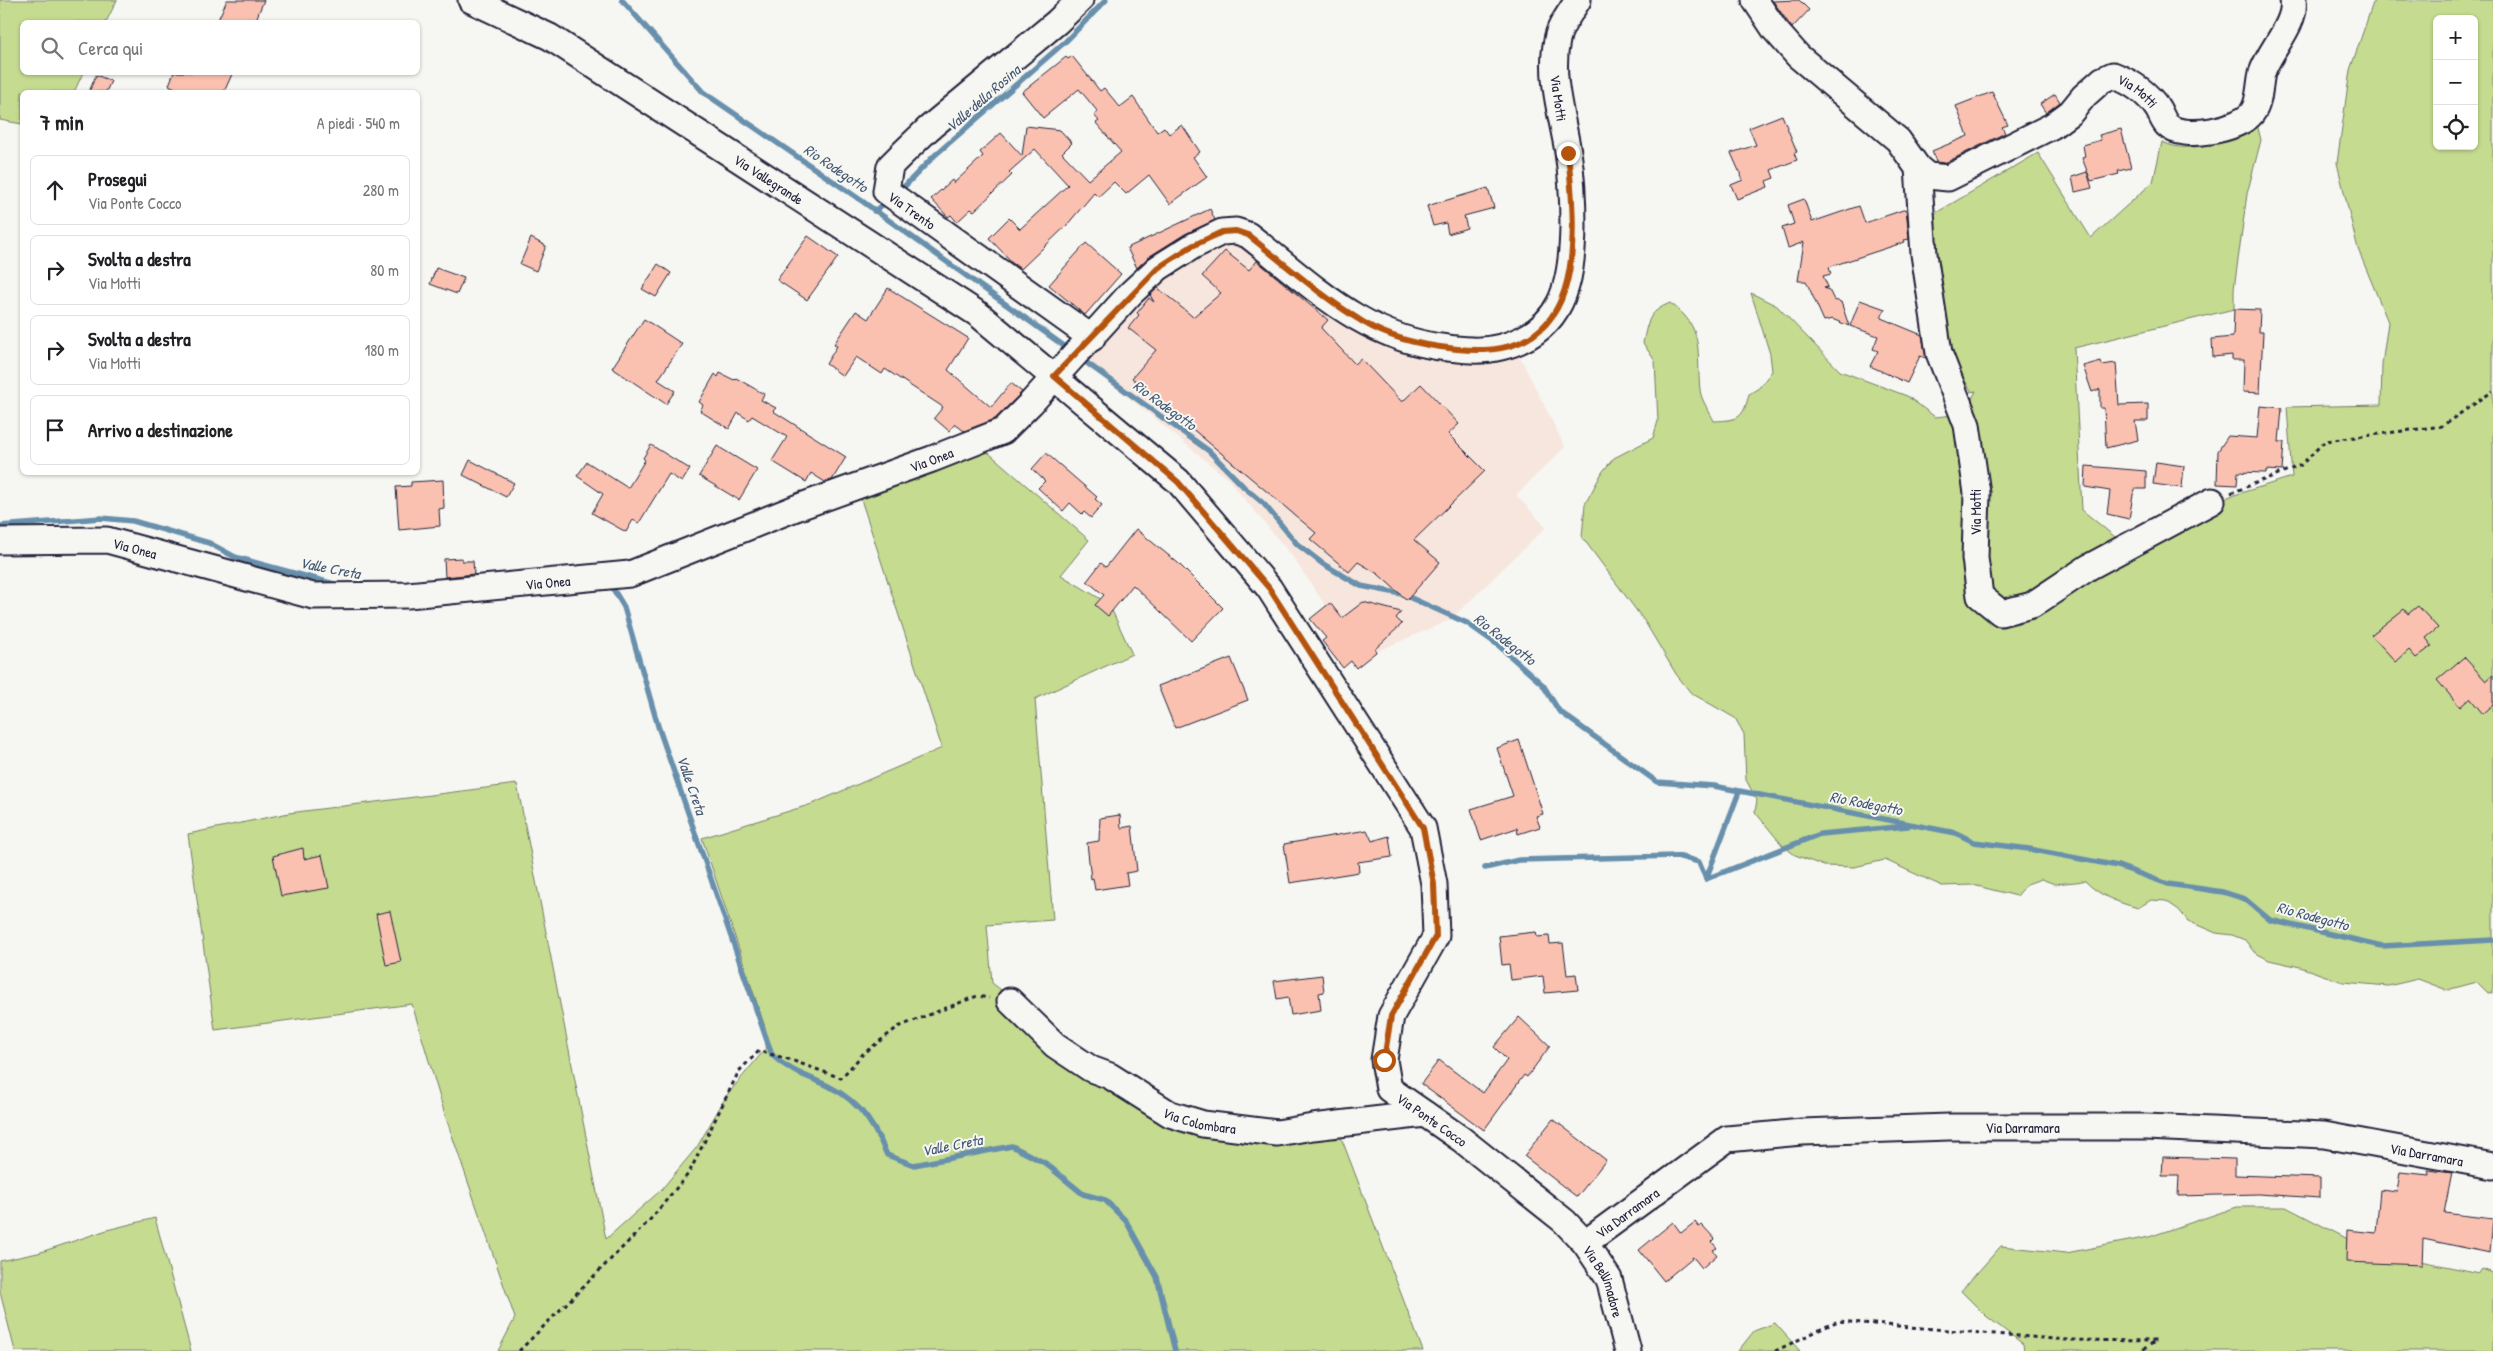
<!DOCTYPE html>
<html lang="it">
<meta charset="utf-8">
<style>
body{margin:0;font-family:"Patrick Hand",sans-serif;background:#f6f6f6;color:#202124}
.controls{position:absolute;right:15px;top:15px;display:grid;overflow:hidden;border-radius:8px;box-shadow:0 1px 4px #0004}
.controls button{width:45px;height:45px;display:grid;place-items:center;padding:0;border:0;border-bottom:1px solid #e0e0e0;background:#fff;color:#202124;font:25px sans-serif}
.stop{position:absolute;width:15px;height:15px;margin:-11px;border:4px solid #b45309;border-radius:50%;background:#fff}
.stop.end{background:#b45309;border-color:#fff;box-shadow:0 1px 5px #0008}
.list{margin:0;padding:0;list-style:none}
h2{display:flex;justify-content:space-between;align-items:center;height:65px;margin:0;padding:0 20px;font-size:21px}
h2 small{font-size:16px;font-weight:400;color:#757577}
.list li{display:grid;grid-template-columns:32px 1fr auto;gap:15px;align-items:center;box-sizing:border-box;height:70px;margin:0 10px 10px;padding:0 10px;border:1px solid #e0e0e0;border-radius:8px}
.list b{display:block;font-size:19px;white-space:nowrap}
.list p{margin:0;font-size:16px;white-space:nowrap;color:#757577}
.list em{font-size:16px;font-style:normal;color:#757577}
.icon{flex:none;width:28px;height:28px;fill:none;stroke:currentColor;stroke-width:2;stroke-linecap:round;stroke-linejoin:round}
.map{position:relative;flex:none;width:2493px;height:1351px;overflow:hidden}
.search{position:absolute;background:#fff;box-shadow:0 1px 4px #0004;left:20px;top:20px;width:400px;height:55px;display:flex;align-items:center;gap:12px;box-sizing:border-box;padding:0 18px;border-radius:8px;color:#757577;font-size:19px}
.panel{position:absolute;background:#fff;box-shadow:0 1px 4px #0004;left:20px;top:90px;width:400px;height:385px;border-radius:8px}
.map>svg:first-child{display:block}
</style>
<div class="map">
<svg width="2493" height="1351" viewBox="0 0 2493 1351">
<rect width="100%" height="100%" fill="#f6f6f2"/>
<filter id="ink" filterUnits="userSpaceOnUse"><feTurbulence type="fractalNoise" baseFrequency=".02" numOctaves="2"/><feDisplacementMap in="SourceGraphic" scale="10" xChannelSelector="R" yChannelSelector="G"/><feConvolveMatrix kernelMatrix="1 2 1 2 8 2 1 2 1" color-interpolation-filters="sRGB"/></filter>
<g filter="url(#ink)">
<path fill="#f7e6de" d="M1219,229L1373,330L1466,338L1494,363L1519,355L1565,447L1516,495L1546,527L1450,620L1361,658L1292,556L1227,478L1131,399L1074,357Z"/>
<g fill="#c5db90" stroke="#747e66" fill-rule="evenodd">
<path d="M0,0H117L106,22H22V72L83,73L74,92H22V124L0,120Z"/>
<path d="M2374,0H2493V994L2488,993L2477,982L2447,990L2418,979L2388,986L2343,982L2300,967L2269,960L2254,952L2245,940L2232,935L2216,933L2188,921L2179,910L2166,901L2151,900L2138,908C2117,902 2101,897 2085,881L2055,884L2041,879L2027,884L2017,896L1973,885L1942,886L1885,860L1854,867L1824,866L1795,855L1783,846L1755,812L1757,800L1746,780L1744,734L1735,718L1691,693L1676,674L1645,622L1582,537L1585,504L1603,471L1614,458L1653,438L1658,421L1655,361L1643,343C1648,321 1648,312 1670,303C1706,328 1696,352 1700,390C1701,400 1710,412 1714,421C1739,420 1743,419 1749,394L1759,388L1772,371L1770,354L1751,293L1777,306L1840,371L1907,396L1935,417L1964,414L1976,391L1972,392L1930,325L1922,221L2038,153L2091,238L2153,182L2162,142C2194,157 2229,138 2256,120L2261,140L2247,194L2234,289V309L2074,348L2082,510L2131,550L2212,502L2292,477L2287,407L2381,405L2382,365L2388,322L2358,249L2337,163L2350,70ZM2437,19H2474V146H2437Z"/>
<path d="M982,447L1089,540L1061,575L1109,604L1132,654L1035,699L1053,920L987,925L992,983L1112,1075L1226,1125L1339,1132L1423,1351H498L515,1318L446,1118L412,1004L215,1030L188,834L289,813L517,784L606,1239L661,1190L697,1147L727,1095L766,1048L765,1027L702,838L812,804L942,748L858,490Z"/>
<path d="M2237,1207H2286L2371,1251L2479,1273L2482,1269L2493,1273V1351H2024L2023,1344L1986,1316L1961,1291L2001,1246L2066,1253L2149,1237Z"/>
<path d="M155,1218L191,1351H15L0,1292V1261L38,1253L107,1230Z"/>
<path d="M1775,1323L1800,1351H1738L1754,1331Z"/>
</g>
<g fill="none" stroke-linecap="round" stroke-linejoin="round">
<g stroke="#6890ac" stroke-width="5.5">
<path d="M622,0L703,92L862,201L1071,351"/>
<path d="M898,193L934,156L1066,41L1106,0"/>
<path d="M874,211L888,201"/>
<path d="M1080,358L1209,451L1244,487L1264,504L1297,544L1323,564L1361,586L1402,594L1467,623L1498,645L1543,685L1559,711L1657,782L1714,786L1956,833L1974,842L2029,849L2118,866L2168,884L2223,892L2245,899L2270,920L2382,946L2493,940"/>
<path d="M0,526L101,518L133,521L209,543L235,557L338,585"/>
<path d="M609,582L624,607L658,726L772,1055C786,1068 798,1073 815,1080C854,1095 871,1117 887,1155L914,1165L1012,1146L1045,1163L1083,1194L1105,1200L1126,1221L1157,1277L1175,1351"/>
<path d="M1485,868L1519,860L1677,856L1699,862L1706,879"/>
<path d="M1706,879L1820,834L1908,826"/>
<path d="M1706,879L1739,792"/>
</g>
</g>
<g fill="#fac1b1" stroke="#22223b">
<path d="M227,0H264L255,22H217Z"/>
<path d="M1799,0L1809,10L1792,28L1773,1Z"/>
<path d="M1072,56L1100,91L1104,88L1120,107L1133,97L1157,132L1164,127L1169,134L1182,125L1200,152L1193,157L1207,177L1170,204L1149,175L1126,194L1114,182L1098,197L1094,193L1066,226L1021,269L1008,260L1009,259L989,238L1009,218L1020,229L1068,185L1035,149L1009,172L1012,175L974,211L971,209L957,222L951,215L948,217L931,199L952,180L954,183L983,156L980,152L1001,133L1022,156L1026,126L1060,130L1072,143L1062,153L1088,180L1121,152L1096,123L1099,121L1094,115L1098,112L1079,89L1043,118L1022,92L1066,57L1068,59Z"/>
<path d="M174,72H233L224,92H183L169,85Z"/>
<path d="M96,75L111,81L106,92H89Z"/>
<path d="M1992,92L2008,125L2002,127L2005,133L1945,163L1936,162L1932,151L1968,136L1956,106Z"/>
<path d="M2055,94L2060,102L2046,113L2040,104Z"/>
<path d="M1782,115L1797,152L1794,153L1797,160L1771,170L1774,178L1766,181L1768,187L1737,199L1731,185L1743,180L1731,153L1756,145L1749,128Z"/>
<path d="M2121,129L2131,168L2118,171L2119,174L2091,181L2082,158L2085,157L2083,145L2101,140L2099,135Z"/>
<path d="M2087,172L2092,188L2075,192L2072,177Z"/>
<path d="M1488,188L1494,208L1464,216L1467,228L1448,234L1446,223L1433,226L1427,206Z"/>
<path d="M1804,199L1812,222L1859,206L1865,223L1906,209L1909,239L1904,240L1905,242L1829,267L1831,274L1823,276L1828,287L1824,288L1829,290L1834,300L1841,302L1849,326L1832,319L1824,321L1806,281H1798L1804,242L1788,248L1782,228L1794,224L1788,205Z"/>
<path d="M1210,209L1215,220L1185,234L1150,256L1137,268L1127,248Z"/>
<path d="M808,236L838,257L807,300L777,280Z"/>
<path d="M531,238L546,246L536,271L520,264Z"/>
<path d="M1086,243L1121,274L1085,315L1049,285Z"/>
<path d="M1225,251L1249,270L1257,261L1328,320L1321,328L1355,364L1361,359L1402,402L1421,384L1459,424L1448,434L1485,471L1414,540L1440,562L1407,600L1378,574L1358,562L1349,572L1310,539L1316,533L1132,378L1156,350L1128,328L1139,315L1137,313L1149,298L1154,302L1150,295L1158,288L1193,317L1221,293L1202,276Z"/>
<path d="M658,264L671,273L656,297L642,289Z"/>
<path d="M436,268L464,278L457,294L430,284Z"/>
<path d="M888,288L968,338L948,370L991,407L1011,383L1022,392L995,419L964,431L955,424L949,431L934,418L943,407L885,369L882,374L856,357L843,376L826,364L837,346L834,344L856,311L868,319Z"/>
<path d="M1860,300L1885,309L1881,318L1922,335L1926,358L1920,356L1907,383L1870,366L1878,351L1873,349L1878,336L1850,326Z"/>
<path d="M2234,309L2260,310L2259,332H2263L2260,393L2243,392L2244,360H2232V355L2213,357L2212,339L2233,337Z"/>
<path d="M644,319L682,344L658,380L675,391L666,404L612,368Z"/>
<path d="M2101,361L2102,365L2116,363L2119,405L2148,404V421H2135L2138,440L2106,448L2104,408H2100V389L2092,392L2083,366Z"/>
<path d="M720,373L734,380L736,378L764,394L761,400L776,408L773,411L846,457L832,480L825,482L811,473L806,482L772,461L787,437L752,416L749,420L738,413L729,429L700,411L703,405L699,402L715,374L718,377Z"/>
<path d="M2260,406L2282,408L2279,442H2284L2282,471L2266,470V473L2238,472L2237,485L2217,484L2218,451L2228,436L2257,438Z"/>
<path d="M651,445L690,469L682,482L669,474L639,523L633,520L626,532L592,513L603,494L577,476L587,462L628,488L645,460L643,458Z"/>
<path d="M717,446L757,470L739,500L699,476Z"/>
<path d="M1046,453L1097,497L1095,499L1102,505L1091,518L1084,512L1082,514L1070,503L1063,511L1038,488L1045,481L1032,469Z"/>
<path d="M470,460L514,483L506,497L463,475Z"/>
<path d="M2156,462L2184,466L2182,488L2153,484Z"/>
<path d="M2086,466L2146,471V489H2134L2129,519L2107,514L2110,491L2085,487Z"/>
<path d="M443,480L444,508L439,509L440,526L399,530L396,487L411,486V482Z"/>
<path d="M1136,529L1178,563L1223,608L1191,641L1133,585L1108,616L1095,605L1104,595L1087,581L1101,563L1106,567Z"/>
<path d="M462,558V561H473L474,574L445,577L444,559Z"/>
<path d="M1363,602L1401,612L1396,618L1402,624L1375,649L1376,652L1356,668L1351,661L1343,668L1322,641L1326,638L1310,619L1330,603L1342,618Z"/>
<path d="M2418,606L2438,628L2426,638L2432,646L2416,658L2409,650L2396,662L2371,635L2404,609L2408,614Z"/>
<path d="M2464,657L2486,681L2493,675V705L2483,714L2470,698L2460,707L2437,680Z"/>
<path d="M1231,658L1248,700L1175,728L1158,686Z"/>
<path d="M1519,740L1543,814L1536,816L1540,827L1518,834L1517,828L1481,840L1471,809L1513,796L1497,748Z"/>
<path d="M1120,815L1121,828L1132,826L1137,871L1126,873L1128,885L1095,890L1093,878L1091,879L1087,843L1099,841L1100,818Z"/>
<path d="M1367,830L1372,841L1389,836L1392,857L1358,862L1359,872L1290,883L1284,844Z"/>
<path d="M303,848L304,859L322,855L329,888L281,896L273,856Z"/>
<path d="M390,911L401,962L386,965L376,914Z"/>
<path d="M1536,932L1537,937L1549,936L1550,944L1563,943L1567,975L1576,974L1578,990L1545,993L1543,976L1511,980L1509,964L1502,965L1499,936Z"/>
<path d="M1322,975L1324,992L1319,993L1321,1010L1291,1015L1288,997L1277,999L1274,981Z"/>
<path d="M1519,1017L1550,1046L1527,1077L1524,1075L1484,1130L1421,1084L1439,1060L1483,1093L1507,1060L1494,1047Z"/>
<path d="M1553,1119L1606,1160L1577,1197L1524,1156Z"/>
<path d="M2163,1157L2235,1159V1175L2320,1178V1198L2258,1194L2178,1196L2179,1176H2162Z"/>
<path d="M2428,1170L2452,1173L2444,1213L2493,1219L2490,1253L2423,1239L2422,1265L2346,1262L2347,1230L2376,1233L2380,1190L2397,1192L2400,1172L2429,1175Z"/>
<path d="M1673,1222L1681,1233L1695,1222L1699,1227L1702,1225L1715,1239L1712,1242L1717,1248L1713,1250L1717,1255L1702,1268L1693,1257L1664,1281L1639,1250Z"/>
</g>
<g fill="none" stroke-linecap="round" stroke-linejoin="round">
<g stroke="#22223b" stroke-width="29">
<g id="minor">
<path id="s1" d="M471,0L550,37L978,314L1178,481L1269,588L1423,828L1434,884L1436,936L1391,1016L1384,1060L1389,1089L1461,1139L1564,1221L1585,1243L1609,1279L1628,1351"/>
<path id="s2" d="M1080,0L1057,22L928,129L903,153L890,166L886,191L1092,338"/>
<path id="s3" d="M1755,0L1775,30L1798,56L1898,140L1918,168L1928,176L1948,178L2052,126L2071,112L2084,96L2102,80L2113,75C2131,82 2147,92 2158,109C2161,114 2163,121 2167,125C2183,141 2240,129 2252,113C2260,103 2259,85 2262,73C2269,50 2297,24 2293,0"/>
<path d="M1918,168L1924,254L1939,353L1967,425L1977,493L1975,558L1980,596L2001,613L2032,605L2089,567L2212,501"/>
<path id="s4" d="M0,541L107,540L313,596L408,595L630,574L796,508L932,459L1003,431L1031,403L1131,293L1158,268L1193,246L1222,232L1236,231L1248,235C1312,285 1363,339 1448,348C1467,350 1482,352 1501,347C1563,331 1572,284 1573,227C1573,202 1572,177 1568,152C1562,115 1549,77 1557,40C1559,26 1571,12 1578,0"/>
<path id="s5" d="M1010,1001L1055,1045L1091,1069L1110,1076L1170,1114L1203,1124L1277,1133L1313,1127L1425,1114"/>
<path id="s6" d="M1585,1243L1727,1139L1802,1132L1949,1127H2146L2324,1135L2493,1166"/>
</g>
</g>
<g stroke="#22223b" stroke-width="3" stroke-dasharray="4 4" stroke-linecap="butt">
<path d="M2231,493L2301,465L2325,441L2442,426L2493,391"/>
<path d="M519,1351L649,1221L689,1173L739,1071L759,1051L788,1059L841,1078L863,1054L898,1027L977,996L989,998"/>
<path d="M1775,1351L1838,1321L2067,1340L2156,1341L2141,1351"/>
</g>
<use href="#minor" stroke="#f6f6f2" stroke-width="25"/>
</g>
</g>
<g fill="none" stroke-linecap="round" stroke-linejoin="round" filter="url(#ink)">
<path stroke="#b45309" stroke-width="6" d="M1384,1060L1391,1016L1436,936L1434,884L1423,828L1269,588L1178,482L1054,376L1158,268L1192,246L1222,232L1236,231L1248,235C1286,265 1322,297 1363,322C1391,339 1425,346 1457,349C1587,363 1577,243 1568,153"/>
</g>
<g text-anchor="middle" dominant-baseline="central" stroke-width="4" stroke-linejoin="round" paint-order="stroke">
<g font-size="14" fill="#22223b" stroke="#f6f6f2">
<text stroke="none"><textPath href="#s3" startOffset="495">Via Motti</textPath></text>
<text transform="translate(1559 98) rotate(82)">Via Motti</text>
<text stroke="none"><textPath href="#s1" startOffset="348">Via Vallegrande</textPath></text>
<text stroke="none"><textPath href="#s2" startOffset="310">Via Trento</textPath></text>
<text stroke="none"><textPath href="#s4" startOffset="961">Via Onea</textPath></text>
<text transform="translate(1975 512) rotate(-90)">Via Motti</text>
<text stroke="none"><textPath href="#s4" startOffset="136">Via Onea</textPath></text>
<text stroke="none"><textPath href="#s4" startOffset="556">Via Onea</textPath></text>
<text stroke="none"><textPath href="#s5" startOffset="228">Via Colombara</textPath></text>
<text stroke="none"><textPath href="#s1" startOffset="1611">Via Ponte Cocco</textPath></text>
<text stroke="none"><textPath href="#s6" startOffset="472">Via Darramara</textPath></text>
<text stroke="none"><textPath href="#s6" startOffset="878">Via Darramara</textPath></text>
<text stroke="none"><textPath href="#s6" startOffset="52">Via Darramara</textPath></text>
<text stroke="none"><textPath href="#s1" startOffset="1851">Via Bellimadore</textPath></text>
</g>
<g font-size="15" font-style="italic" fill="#455974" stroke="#f6f6f2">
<text transform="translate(983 98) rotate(-41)">Valle della Rosina</text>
<text transform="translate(836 168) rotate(34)">Rio Rodegotto</text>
<text transform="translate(1165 405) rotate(36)">Rio Rodegotto</text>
<text transform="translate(330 568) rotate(11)">Valle Creta</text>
<text transform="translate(1505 639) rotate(38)">Rio Rodegotto</text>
<text transform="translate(692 785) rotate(71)">Valle Creta</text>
<text transform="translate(1866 803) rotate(11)">Rio Rodegotto</text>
<text transform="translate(2313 916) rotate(15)">Rio Rodegotto</text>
<text transform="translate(952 1145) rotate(-11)">Valle Creta</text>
</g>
</g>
</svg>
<div class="controls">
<button>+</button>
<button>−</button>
<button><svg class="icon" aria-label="locate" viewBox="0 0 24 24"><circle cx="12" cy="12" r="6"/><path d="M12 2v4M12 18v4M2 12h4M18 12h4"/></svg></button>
</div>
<div class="stop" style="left:1384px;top:1060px"></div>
<div class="stop end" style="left:1568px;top:153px"></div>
<div class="search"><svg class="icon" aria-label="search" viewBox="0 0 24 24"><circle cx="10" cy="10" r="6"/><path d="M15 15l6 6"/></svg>Cerca qui</div>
<section class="panel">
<h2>7 min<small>A piedi · 540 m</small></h2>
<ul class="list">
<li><svg class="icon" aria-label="ahead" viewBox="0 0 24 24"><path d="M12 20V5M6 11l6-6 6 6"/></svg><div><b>Prosegui</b><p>Via Ponte Cocco</p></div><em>280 m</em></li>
<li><svg class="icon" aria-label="right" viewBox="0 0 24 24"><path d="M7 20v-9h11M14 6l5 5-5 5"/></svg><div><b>Svolta a destra</b><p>Via Motti</p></div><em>80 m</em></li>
<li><svg class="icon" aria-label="right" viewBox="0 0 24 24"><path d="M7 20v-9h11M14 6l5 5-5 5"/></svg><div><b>Svolta a destra</b><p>Via Motti</p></div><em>180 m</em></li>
<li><svg class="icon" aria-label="arrive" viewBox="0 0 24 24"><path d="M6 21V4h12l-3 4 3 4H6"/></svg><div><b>Arrivo a destinazione</b></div></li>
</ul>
</section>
</div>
